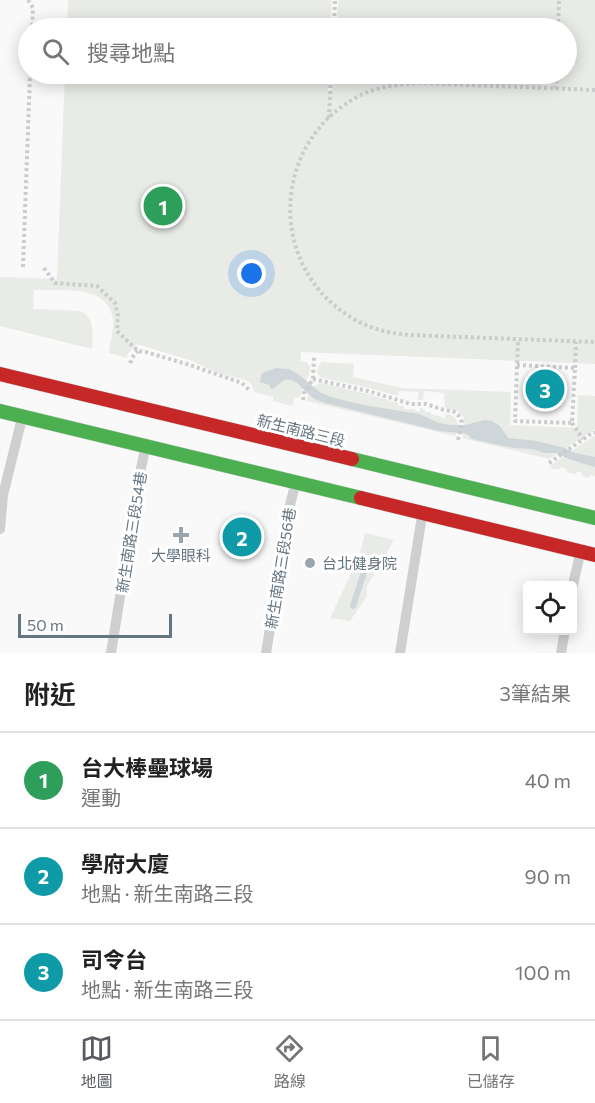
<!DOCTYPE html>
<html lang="zh-TW">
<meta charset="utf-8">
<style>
body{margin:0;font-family:Commissioner,"Noto Sans TC",sans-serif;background:#f2f2f2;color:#222}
.controls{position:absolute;right:18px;bottom:18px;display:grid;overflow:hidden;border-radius:6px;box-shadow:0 3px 15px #0003}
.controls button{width:54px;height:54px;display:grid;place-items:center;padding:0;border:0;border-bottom:2px solid #e0e0e0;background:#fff;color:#222;font:30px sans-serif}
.scale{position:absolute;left:18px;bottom:15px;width:154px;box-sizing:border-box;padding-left:6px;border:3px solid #657683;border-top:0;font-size:16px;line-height:21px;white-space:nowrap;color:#657683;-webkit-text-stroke:4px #fff;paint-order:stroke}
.you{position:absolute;left:252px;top:274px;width:21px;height:21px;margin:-15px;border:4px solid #fff;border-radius:50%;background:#1a73e8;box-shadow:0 0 0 9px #1a73e833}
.badge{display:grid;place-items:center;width:39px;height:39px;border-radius:50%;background:#585c60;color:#fff;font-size:20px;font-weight:700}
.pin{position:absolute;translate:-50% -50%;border:3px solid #fff;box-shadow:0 2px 6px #0006}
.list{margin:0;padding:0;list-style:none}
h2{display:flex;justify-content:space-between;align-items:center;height:78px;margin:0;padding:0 24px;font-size:26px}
h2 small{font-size:20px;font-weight:400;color:#767676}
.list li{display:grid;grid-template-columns:39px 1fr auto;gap:18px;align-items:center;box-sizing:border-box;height:96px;padding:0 24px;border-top:2px solid #e0e0e0}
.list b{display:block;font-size:22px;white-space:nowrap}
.list p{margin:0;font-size:20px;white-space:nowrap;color:#767676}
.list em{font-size:20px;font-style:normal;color:#767676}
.icon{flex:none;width:33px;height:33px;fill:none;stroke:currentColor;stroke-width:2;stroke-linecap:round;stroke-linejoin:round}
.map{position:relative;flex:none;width:595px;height:653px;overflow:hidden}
.search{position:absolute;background:#fff;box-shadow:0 3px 15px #0003;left:18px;right:18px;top:18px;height:66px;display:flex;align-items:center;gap:15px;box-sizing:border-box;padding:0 21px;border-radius:33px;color:#767676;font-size:22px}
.sheet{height:366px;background:#fff}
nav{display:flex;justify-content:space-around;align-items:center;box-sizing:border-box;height:84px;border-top:2px solid #e0e0e0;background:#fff;font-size:16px;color:#767676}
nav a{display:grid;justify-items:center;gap:3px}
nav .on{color:#585c60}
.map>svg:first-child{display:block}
</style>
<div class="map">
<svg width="595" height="653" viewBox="0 0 595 653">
<rect width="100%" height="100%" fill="#f9f9f9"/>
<g fill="#e8ebe6">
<path d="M68,0H332L330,28H67Z"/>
<path d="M338,0H595V364L301,352V361L306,362L310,366C310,378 303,384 301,395L297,398H295L292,406L273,401V397L254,392L251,383L245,380L215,372L192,361L137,344L128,353L127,358L109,353C110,343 114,330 113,320C109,283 60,291 34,290L33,309L80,311C95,317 93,334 92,349L0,326V277L57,279L65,74H329L328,92L333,88L334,74H566V44H568V37L567,36L566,28H337Z"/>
<path d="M322,362L354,364L353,377L402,388L511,392L510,425L577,428L578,395L595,396V429L588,433L549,459L462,438L464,433V418L458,411L445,407L444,393L424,391L423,400H418V392L399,391L398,396L369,388L322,378C315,373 316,368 322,362Z"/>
<path d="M321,383L368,394L398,403V406H404V409H415V411H420V408L425,409V412H430L433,415L441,416L442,418H445V414C459,414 460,426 455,436L307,401C308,391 311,386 321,383Z"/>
<path d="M595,436V476L590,475L589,478L582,476V473L577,471L575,474L566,472L567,469L560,467L559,470L550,468L551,465L591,438Z"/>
<path d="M365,533L394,540L367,586V596L350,621L330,618L359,557Z"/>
</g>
<path fill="#ced6d9" d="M276,368L289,369L298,374L321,393L331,397L363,405L419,414L439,423L451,425H465L485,420L492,421L500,426L508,438L537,441L565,448L575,453L595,457V467L569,459L556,453H545L532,449L514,448L489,443L472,439L467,434L439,431L325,403C320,401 316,400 312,397C303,391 296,377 285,380C280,382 277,386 273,389L270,388V385L260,382L262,373Z"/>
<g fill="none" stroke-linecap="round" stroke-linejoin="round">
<path stroke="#ced6d9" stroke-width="6" d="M353,606L368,560"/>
<g stroke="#d5d6d7" stroke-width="15">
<g id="fast">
<path d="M0,411L361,498"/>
<path d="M352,459L595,518"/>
</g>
</g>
<g stroke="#d5d6d7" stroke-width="15">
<g id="jam">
<path d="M0,374L352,459"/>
<path d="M361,498L595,555"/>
</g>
</g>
<g stroke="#cbcccd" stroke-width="4" stroke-dasharray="3 3" stroke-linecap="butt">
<path d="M28,0L33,8L32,28"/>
<path d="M334,28L335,0"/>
<path d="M558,28L559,0"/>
<path d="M556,89L557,74"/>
<path d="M595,90L421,83C401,84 381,86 363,94C271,138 265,266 352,318C370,329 389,333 409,335L595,342"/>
<path d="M329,118L331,74"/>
<path d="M23,267L30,74"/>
<path d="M44,268L55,283L97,286L115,303L118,316L117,331L138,351L146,352L190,365L242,383L249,390"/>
<path d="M130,363L134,355L138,351"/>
<path d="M517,365L575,368L572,423L515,421L518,340"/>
<path d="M575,368L576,342"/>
<path d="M313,379L368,391L411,404H426L444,410L453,411L458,415L462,422L458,440"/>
<path d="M303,400L304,393L313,379L314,357"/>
<path d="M572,423L583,439"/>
<path d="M549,463L589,435L595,432"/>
</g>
<g stroke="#cecfd0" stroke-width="10">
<path d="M0,529L3,495L22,418"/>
<path d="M572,589L580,554"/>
<path d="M111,653L139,478L145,449"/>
<path d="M266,653L290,505L295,485"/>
<path d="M400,653L422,516"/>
<path d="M561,653L565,630"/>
</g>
<use href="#fast" stroke="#4caf50" stroke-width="14"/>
<use href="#jam" stroke="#c62828" stroke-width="14"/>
</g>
<g fill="#99a4ac" stroke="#fff" stroke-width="2">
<path d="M178 526h6v6h6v6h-6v6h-6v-6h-6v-6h6z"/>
<circle cx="310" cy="563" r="6"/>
</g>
<g text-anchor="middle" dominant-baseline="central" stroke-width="6" stroke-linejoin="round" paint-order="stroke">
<g font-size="15" fill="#657683" stroke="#fff">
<text transform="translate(301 430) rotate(14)">新生南路三段</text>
<text transform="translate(131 532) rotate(-81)">新生南路三段54巷</text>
<text transform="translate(280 568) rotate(-81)">新生南路三段56巷</text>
</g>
<g font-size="15" fill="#657683" stroke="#fff">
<text x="181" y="555">大學眼科</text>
<text x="322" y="563" text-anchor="start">台北健身院</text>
</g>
</g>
</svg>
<div class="controls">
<button><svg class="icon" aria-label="locate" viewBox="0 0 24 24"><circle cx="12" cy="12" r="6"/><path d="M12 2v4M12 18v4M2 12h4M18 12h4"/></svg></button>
</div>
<div class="scale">50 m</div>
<div class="you"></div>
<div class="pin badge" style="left:163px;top:206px;background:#2e9e5b">1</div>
<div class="pin badge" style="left:242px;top:537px;background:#0f9aa8">2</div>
<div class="pin badge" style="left:545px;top:389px;background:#0f9aa8">3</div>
<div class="search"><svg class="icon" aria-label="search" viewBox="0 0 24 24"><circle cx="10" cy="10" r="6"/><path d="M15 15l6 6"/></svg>搜尋地點</div>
</div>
<section class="sheet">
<h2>附近<small>3筆結果</small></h2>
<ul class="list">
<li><span class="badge" style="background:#2e9e5b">1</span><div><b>台大棒壘球場</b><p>運動</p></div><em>40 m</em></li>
<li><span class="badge" style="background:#0f9aa8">2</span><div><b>學府大廈</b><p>地點 · 新生南路三段</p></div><em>90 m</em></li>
<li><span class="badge" style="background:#0f9aa8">3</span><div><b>司令台</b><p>地點 · 新生南路三段</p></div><em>100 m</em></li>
</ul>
</section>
<nav>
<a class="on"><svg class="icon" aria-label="map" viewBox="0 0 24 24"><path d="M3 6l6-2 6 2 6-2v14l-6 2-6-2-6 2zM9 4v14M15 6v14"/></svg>地圖</a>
<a><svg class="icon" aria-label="directions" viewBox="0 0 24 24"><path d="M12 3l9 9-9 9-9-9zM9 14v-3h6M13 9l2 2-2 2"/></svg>路線</a>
<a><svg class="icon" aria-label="saved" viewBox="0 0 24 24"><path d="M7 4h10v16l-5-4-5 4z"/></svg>已儲存</a>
</nav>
